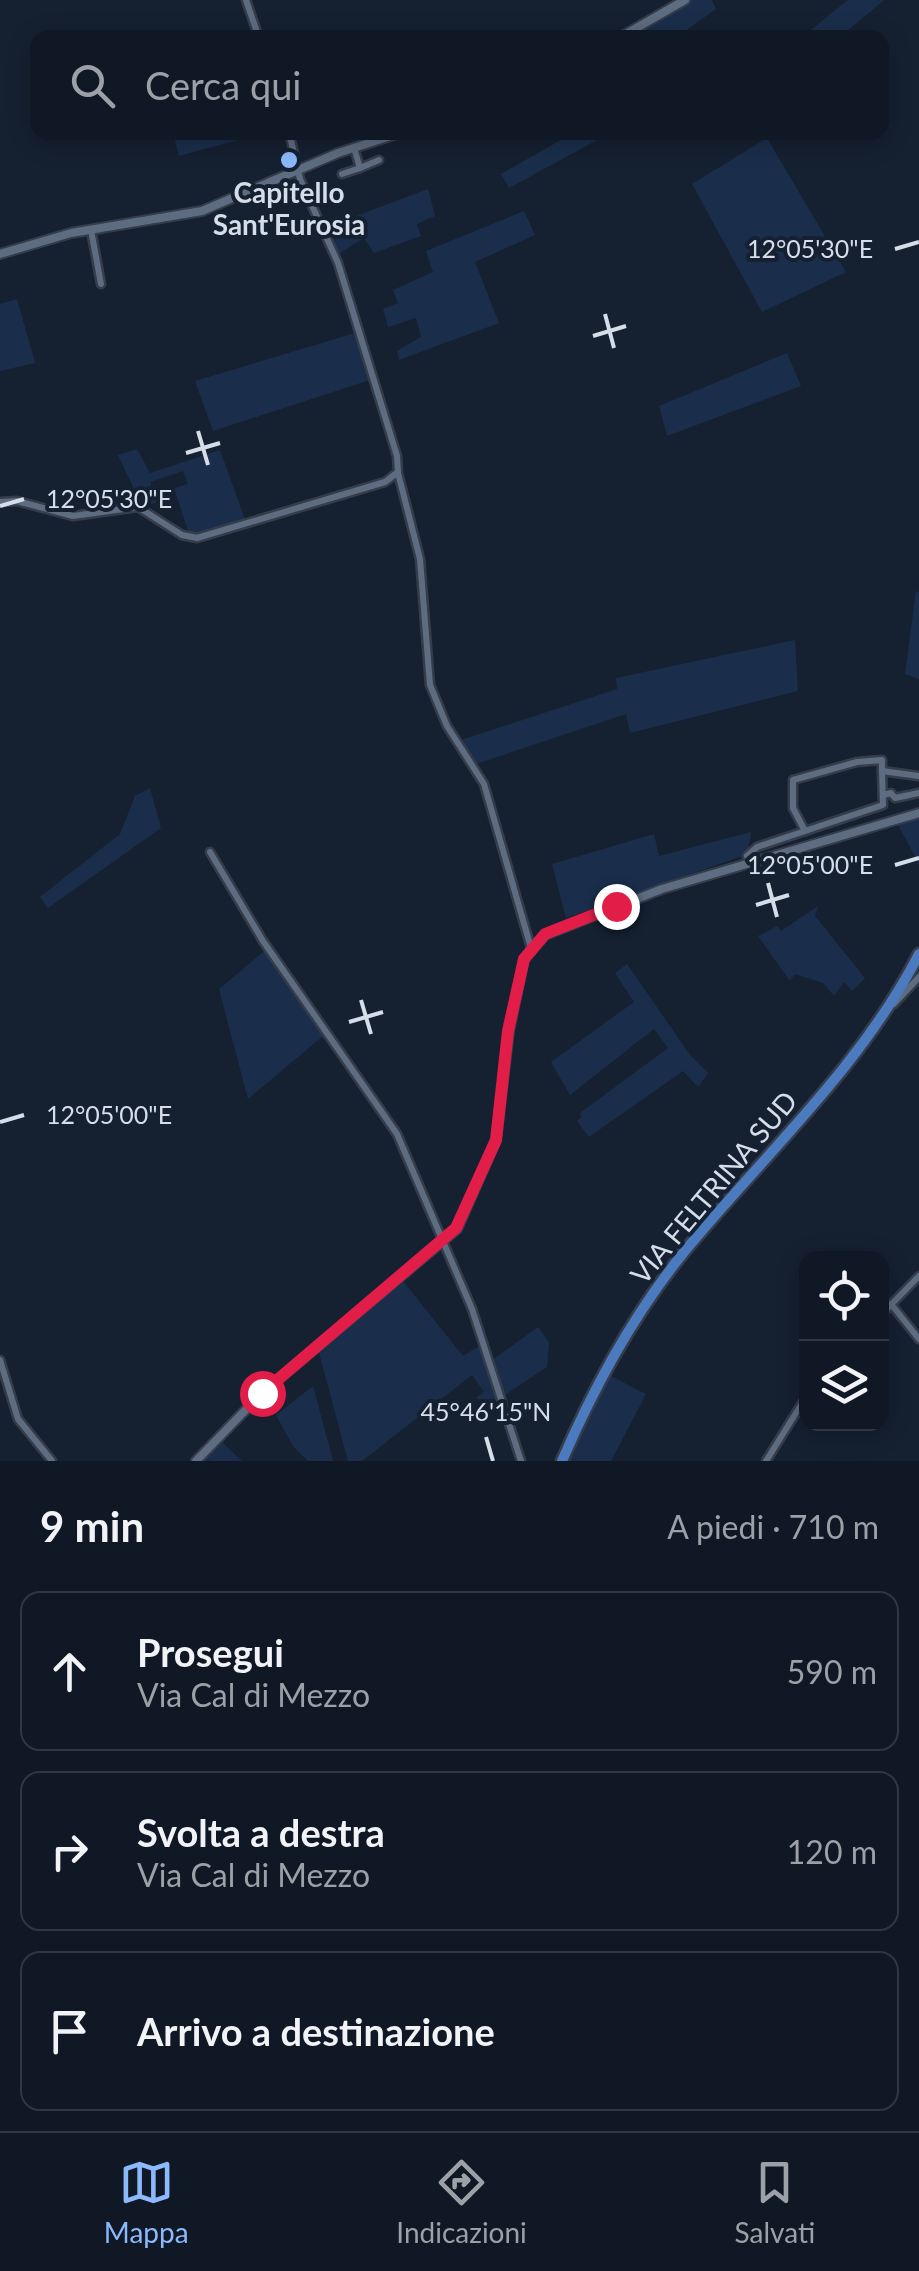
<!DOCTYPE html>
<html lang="it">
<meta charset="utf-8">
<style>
body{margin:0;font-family:Lato,sans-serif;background:#1e2532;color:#f1f3f6}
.controls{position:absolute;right:30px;bottom:30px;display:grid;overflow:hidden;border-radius:20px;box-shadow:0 5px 25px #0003}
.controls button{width:90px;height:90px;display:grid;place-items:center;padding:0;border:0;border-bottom:2px solid #303742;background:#101825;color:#f1f3f6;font:50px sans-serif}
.stop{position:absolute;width:30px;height:30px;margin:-22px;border:8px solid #e11d48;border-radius:50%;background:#fff}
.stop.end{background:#e11d48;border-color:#fff;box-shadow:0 2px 10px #0008}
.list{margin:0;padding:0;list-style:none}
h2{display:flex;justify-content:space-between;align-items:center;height:130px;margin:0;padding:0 40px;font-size:42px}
h2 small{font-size:32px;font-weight:400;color:#9ca0a7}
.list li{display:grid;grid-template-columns:65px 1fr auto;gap:30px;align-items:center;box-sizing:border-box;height:160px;margin:0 20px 20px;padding:0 20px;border:2px solid #303742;border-radius:20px}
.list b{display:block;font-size:38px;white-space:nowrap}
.list p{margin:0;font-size:32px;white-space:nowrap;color:#9ca0a7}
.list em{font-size:32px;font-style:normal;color:#9ca0a7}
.icon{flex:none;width:55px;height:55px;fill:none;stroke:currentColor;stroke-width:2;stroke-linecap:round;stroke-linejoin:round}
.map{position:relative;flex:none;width:919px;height:1461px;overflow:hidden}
.search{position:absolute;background:#101825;box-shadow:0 5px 25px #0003;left:30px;right:30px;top:30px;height:110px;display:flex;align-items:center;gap:25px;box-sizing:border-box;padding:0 35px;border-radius:20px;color:#9ca0a7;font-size:38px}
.sheet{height:670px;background:#101825}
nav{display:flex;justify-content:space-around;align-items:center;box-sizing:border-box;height:140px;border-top:2px solid #303742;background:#101825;font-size:28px;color:#9ca0a7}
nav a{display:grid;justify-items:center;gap:5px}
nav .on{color:#8cb9fc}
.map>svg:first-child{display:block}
</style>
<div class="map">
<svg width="919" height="1461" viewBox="0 0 919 1461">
<rect width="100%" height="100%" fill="#152031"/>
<g fill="#1a2e4b">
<path d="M690,0H712L716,9L685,31L690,37L630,38Z"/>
<path d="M848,0H884L840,37H802Z"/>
<path d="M251,133L252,136L179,156L173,133Z"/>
<path d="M573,133H610L509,188L501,174Z"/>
<path d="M767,138L846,272L762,312L692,184Z"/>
<path d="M428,189L435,216L417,224L421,236L374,253L364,238L337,255L324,228Z"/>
<path d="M524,211L535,235L475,262L499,323L399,360L397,351L421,337L416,318L388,327L383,309L398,303L393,290L433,272L426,251Z"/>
<path d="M17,299L35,363L0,371V304Z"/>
<path d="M355,333L370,380L213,431L195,381Z"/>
<path d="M787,353L801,386L667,436L659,406Z"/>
<path d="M137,449L150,473L220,450L247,525L190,537L174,488L188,484L183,471L150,482L157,502L143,508L118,455Z"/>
<path d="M916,591L919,592V679L905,674Z"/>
<path d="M795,640L798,691L630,733L626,714L476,764L461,740L617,689L616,678Z"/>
<path d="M150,788L161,828L48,908L40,897L120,834L135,796Z"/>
<path d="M919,814V864L896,821Z"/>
<path d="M751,832L748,854L566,918L552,864L654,834L659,856Z"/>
<path d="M818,906L815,916L865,978L852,991L844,982L834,996L823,983L795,974L790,981L758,936L777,926L781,931Z"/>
<path d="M268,948L329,1031L248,1099L219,989Z"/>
<path d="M627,964L690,1055L708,1073L698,1087L683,1071L589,1137L577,1121L582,1117L580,1113L668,1048L654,1029L570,1095L551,1062L634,1002L615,973Z"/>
<path d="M403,1281L463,1356L486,1342L491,1361L538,1327L549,1342L547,1367L493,1403L476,1398L484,1392L472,1375L362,1461H348L318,1349Z"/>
<path d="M609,1375L646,1394L611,1461H568Z"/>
<path d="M313,1386L333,1461H308L293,1446L276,1415Z"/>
<path d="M219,1439L242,1461H199Z"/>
</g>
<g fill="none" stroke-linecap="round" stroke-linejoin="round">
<g stroke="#353c4b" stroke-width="11">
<g id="minor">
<path d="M246,0L259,38"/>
<path d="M360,168L379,160"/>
<path d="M342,174L360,168L354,148"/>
<path d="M91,230L101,284"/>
<path d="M398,473L420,559L430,685L447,726L484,784L531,948"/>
<path d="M0,502L17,501L73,516L138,507L182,535L197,538L385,482L398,472L397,456L338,263L300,179L289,132"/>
<path d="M883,795L891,793L895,798L919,793"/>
<path d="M805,831L793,808V780L857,762L882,760V771"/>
<path d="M210,852L263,941L397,1134L472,1309L521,1461"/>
<path d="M747,856L757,847L883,805L882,771L919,776"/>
<path d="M894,1004L919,977"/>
<path d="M891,1304L919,1339"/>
<path d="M882,1314L919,1276"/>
<path d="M0,1360L18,1419L52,1461"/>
<path d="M766,1461L806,1397"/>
</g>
</g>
<g stroke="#353c4b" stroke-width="12">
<g id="tertiary">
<path d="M619,38L685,0"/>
<path d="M0,254L71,233L202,211L338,153L403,132"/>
<path d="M196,1461L262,1393L457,1229L496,1140L509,1031L524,959L545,935L662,889L919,813"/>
</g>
</g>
<g stroke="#353c4b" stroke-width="15">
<path id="primary" d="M562,1461C594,1387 633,1315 684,1252C764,1155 861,1067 919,954"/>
</g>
<use href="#minor" stroke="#5e6c81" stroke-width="6"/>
<use href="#tertiary" stroke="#5e6c81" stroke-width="8"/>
<use href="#primary" stroke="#4b7abe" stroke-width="10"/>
</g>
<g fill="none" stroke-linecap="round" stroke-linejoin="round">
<path stroke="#e11d48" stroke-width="12" d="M262,1393L456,1228L496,1140L508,1031L524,959L545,934L616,906"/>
</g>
<path fill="none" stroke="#d5dde9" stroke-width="4" d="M895,249L919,242M605,314L614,348M593,336L626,326M198,431L208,465M186,453L220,443M0,506L24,499M895,865L919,858M768,883L777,917M756,905L789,895M361,1000L371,1034M349,1022L383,1012M0,1122L24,1115M486,1437L493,1461"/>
<circle fill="#8cb9fc" stroke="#152031" stroke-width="4" cx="289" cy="160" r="10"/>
<g text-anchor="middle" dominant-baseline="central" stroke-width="8" stroke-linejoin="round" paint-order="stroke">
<g font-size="28" font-weight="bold" fill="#d5dde9" stroke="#152031">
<text x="289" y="192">Capitello<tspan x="289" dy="32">Sant'Eurosia</tspan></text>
</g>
<g font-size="28" fill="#d5dde9" stroke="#152031">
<text transform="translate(713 1187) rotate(-50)">VIA FELTRINA SUD</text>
</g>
</g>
<g font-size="25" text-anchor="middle" fill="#d5dde9" stroke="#152031" stroke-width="8" stroke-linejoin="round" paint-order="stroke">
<text x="810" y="258">12°05'30"E</text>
<text x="109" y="508">12°05'30"E</text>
<text x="810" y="874">12°05'00"E</text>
<text x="109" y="1124">12°05'00"E</text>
<text x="486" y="1421">45°46'15"N</text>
</g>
</svg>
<div class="controls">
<button><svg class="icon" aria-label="locate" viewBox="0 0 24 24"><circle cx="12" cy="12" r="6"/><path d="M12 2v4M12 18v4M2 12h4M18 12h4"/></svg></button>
<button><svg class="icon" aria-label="layers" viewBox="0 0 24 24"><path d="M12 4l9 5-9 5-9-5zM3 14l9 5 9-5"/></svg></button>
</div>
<div class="stop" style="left:262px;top:1393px"></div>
<div class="stop end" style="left:616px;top:906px"></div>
<div class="search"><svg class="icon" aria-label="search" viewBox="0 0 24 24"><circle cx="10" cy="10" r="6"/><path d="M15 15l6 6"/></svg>Cerca qui</div>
</div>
<section class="sheet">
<h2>9 min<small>A piedi · 710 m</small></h2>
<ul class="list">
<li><svg class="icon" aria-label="ahead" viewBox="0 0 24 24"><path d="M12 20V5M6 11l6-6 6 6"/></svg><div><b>Prosegui</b><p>Via Cal di Mezzo</p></div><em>590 m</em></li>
<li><svg class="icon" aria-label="right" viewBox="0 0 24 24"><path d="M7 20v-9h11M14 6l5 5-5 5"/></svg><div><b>Svolta a destra</b><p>Via Cal di Mezzo</p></div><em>120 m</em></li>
<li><svg class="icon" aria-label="arrive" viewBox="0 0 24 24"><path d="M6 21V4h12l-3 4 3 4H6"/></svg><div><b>Arrivo a destinazione</b></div></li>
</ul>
</section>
<nav>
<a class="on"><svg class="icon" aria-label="map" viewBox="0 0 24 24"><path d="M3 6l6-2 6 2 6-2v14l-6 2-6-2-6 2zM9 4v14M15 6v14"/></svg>Mappa</a>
<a><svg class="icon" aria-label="directions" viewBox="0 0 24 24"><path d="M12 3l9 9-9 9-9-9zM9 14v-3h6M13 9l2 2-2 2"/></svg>Indicazioni</a>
<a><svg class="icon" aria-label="saved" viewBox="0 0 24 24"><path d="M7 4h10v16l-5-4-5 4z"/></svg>Salvati</a>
</nav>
